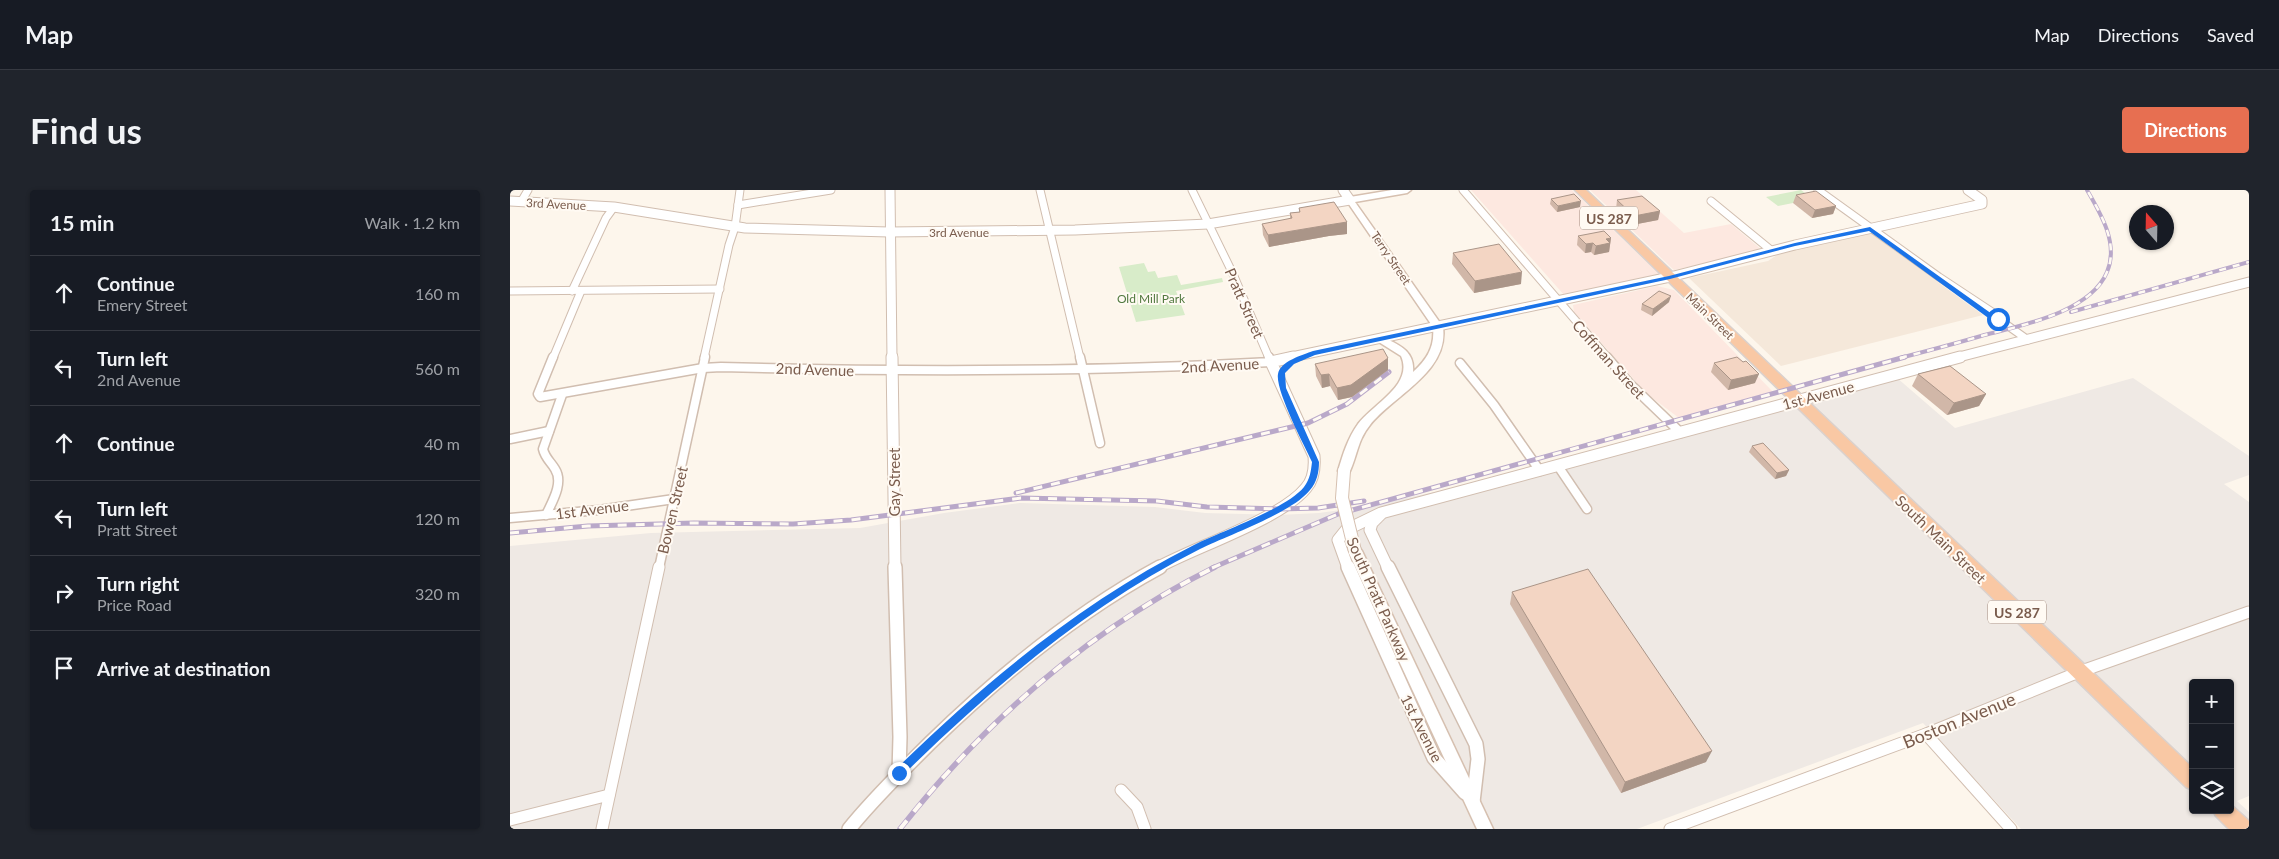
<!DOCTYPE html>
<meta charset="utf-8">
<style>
body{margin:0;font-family:Lato,sans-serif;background:#20242c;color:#f1f3f6}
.controls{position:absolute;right:15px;bottom:15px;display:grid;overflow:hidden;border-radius:5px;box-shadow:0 1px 4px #0004}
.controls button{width:45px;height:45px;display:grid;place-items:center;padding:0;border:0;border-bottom:1px solid #363941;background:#171b24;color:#f1f3f6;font:25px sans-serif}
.compass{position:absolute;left:1619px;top:15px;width:45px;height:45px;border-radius:50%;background:#171b24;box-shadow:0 1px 4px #0004;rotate:340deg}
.stop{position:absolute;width:15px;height:15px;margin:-11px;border:4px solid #1a73e8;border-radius:50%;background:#fff}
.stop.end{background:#1a73e8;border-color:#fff;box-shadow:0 1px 5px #0008}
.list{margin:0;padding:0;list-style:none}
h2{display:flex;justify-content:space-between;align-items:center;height:65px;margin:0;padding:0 20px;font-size:21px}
h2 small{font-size:16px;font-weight:400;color:#9ea1a6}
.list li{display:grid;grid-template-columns:32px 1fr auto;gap:15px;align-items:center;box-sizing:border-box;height:75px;padding:0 20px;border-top:1px solid #363941}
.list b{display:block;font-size:19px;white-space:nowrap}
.list p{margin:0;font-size:16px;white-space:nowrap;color:#9ea1a6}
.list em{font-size:16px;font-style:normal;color:#9ea1a6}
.icon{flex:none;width:28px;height:28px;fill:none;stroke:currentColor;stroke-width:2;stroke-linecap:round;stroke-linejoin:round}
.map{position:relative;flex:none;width:1739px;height:639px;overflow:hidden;border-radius:5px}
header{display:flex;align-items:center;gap:30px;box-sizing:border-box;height:70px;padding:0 25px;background:#171b24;border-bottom:1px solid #363941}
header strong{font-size:24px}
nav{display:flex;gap:28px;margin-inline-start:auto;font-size:18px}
.intro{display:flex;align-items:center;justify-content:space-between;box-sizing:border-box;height:120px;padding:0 30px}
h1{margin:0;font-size:35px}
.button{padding:12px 22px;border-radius:5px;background:#e76f51;color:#fff;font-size:18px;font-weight:700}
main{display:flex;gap:30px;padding:0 30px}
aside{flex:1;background:#171b24;border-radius:5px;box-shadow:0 1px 4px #0004}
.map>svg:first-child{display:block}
</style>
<header>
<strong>Map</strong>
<nav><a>Map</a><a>Directions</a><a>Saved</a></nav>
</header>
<div class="intro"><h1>Find us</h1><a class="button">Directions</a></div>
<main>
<aside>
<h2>15 min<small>Walk · 1.2 km</small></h2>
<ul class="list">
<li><svg class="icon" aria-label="ahead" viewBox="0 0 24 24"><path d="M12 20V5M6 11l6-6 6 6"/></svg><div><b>Continue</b><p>Emery Street</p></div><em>160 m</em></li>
<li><svg class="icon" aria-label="left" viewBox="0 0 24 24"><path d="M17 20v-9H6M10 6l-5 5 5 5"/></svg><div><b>Turn left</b><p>2nd Avenue</p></div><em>560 m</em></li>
<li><svg class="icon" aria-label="ahead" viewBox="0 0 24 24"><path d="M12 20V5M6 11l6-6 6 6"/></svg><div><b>Continue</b></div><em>40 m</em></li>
<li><svg class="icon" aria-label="left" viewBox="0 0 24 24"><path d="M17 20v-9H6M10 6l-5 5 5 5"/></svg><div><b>Turn left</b><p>Pratt Street</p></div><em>120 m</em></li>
<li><svg class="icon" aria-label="right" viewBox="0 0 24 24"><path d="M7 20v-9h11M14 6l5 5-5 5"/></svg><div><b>Turn right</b><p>Price Road</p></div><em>320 m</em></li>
<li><svg class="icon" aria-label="arrive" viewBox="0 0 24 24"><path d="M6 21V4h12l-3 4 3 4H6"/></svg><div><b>Arrive at destination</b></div></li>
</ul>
</aside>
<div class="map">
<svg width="1739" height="639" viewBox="0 0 1739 639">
<rect width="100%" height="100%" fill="#fdf6ec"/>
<path fill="#f5e8da" d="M1359,42L1473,125L1271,176L1179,88L1258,71L1270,63Z"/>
<g fill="#fde8e0">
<path d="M961,0H1062L1149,84L1055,106Z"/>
<path d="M1080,0H1126L1174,43L1221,34L1252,60L1164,80Z"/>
<path d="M1147,96L1164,100L1264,203L1169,228L1136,203L1064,122L1063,115Z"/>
</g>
<path fill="#efe9e4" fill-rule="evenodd" d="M1379,181L1445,238L1623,188L1739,266V285L1714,294L1739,312V606L1727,611L1739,622V639H1511L1413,533L1127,639H0V356L141,343L350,338L434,323L510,313L645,317L695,323L769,325L809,323L852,317L964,294ZM1683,493H1720V620H1683Z"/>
<g fill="#d8ecc9">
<path d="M1291,0L1303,9L1268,16L1256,7Z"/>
<path d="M634,73L638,82L645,81L648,88L667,85L671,95L712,88L713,92L666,101L675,125L626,132L609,77Z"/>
</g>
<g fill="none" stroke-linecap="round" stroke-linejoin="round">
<g stroke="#d1beb0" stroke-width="9">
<g id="minor-far2">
<path d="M530,0L570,168"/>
<path d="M682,0L723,84L759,168"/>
<path d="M953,0L1098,168"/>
<path d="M1308,0L1429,87L1485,124L1487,128L1518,150"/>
<path d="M1201,11L1262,61"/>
<path d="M11,12L18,0"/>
<path d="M228,15L321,0"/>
<path d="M0,101L210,99"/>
<path d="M62,101L96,28L104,17"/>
<path d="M43,168L71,101"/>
<path d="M194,168L219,55L225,37L230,0"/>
</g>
</g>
<g stroke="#d1beb0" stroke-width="11">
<g id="minor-far1">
<path d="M43,167L28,204L30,207L193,178L211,177C395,182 578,182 761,172L759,167"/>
<path d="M570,167L590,253"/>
<path d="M1097,167L1120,194L1171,243"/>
<path d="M950,173L984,215L1030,281"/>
<path d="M0,249L39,241"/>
<path d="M1048,276L1077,319"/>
<path d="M36,325C42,312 54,293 45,279C41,272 35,268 33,259L52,205"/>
<path d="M0,328L89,320L164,309"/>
<path d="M149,378L195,167"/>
</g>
</g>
<g stroke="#d1beb0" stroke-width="13">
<g id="minor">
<path d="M1416,544L1501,639"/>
<path d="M611,600L627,617L635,639"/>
<path d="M0,630L99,605"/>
<path d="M92,639L149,377"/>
<path d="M1160,639L1416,544L1569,482L1739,422"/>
</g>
</g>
<g stroke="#d1beb0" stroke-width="11">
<g id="tertiary-far2">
<path d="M380,0L382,168"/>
<path d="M0,11L104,17L235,38L379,42L565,40L698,34L840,10L833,0"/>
<path d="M777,168L1160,87L1285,55L1472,14V10L1458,0"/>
<path d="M1445,168L1739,92"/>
</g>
</g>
<g stroke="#d1beb0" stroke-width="13">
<g id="tertiary-far1">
<path d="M382,167L385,378"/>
<path d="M871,324L862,333L860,340L878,378"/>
<path d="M647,378C685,357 771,329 796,298C804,289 805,278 804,266L761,172L783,167"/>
<path d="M838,378L828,350L836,340L871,323L1450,167"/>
</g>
</g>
<g stroke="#d1beb0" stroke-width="16">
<g id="tertiary">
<path d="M385,377L390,547L389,583"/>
<path d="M838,377L924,568L955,603"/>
<path d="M878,377L966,554L968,569L963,612"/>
<path d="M339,639C364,608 392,581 420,553C489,486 565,423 650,377"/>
</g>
</g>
<g stroke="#d6c0b0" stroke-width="3">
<g id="secondary">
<path d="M882,0H901L897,3L845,12L933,137C939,182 884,205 860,235C848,249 847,266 840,281C838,285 838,284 834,285L828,281C833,264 838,248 848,234C863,214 904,195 891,166L864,149L869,146L873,147C889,155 905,161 903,182C917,169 925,157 923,137L836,10L840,7Z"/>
<path d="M845,356L850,358L852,361L983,639H967L838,361L840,358Z"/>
</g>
</g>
<g stroke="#dad1cd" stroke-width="3">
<g id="trunk">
<path d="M1065,0H1076L1683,578V600L1676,597Z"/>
<path d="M1720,614L1739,631V639H1719L1706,626L1703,620H1720Z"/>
</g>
</g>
<use href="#minor-far2" stroke="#fff" stroke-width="7"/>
<use href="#minor-far1" stroke="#fff" stroke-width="8"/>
<use href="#minor" stroke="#fff" stroke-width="11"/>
<use href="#tertiary-far2" stroke="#fff" stroke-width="9"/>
<use href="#tertiary-far1" stroke="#fff" stroke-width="11"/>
<use href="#tertiary" stroke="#fff" stroke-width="13"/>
<use href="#secondary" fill="#fff" fill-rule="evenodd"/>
<use href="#trunk" fill="#f9c8a4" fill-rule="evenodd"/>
<g stroke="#b9a8c9" stroke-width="4">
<g id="rail-far2">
<path d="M1561,122L1739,72"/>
<path d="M1390,168C1417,161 1444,154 1471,146C1509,136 1580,123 1597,82C1609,54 1591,24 1577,0"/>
</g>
</g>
<g stroke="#b9a8c9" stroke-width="5">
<g id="rail-far1">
<path d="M506,303L798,233L837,214L879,182"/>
<path d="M0,343L78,336L184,333L283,334L341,330L511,308L647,311L697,317L769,319L808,318L854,311"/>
<path d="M702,378L828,324L1395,167"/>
</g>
</g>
<g stroke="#b9a8c9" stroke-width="5.5">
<path id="rail" d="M390,639C476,530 580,439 705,377"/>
</g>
<use href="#rail-far2" stroke="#fffaf3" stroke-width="2.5" stroke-dasharray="7" stroke-linecap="butt"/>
<use href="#rail-far1" stroke="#fffaf3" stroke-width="3" stroke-dasharray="9" stroke-linecap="butt"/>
<use href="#rail" stroke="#fffaf3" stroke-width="4" stroke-dasharray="11" stroke-linecap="butt"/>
<g stroke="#d6c0b0" stroke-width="14" stroke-linecap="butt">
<path id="secondary-bridge" d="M834,281L832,308L845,361"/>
</g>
<use href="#secondary-bridge" stroke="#fff" stroke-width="12"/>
</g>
<g fill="#d1b7a8">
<path d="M1286,5L1326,16L1323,24L1302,28L1283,13Z"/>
<path d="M1041,9L1070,17L1047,22L1040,14Z"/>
<path d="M1107,10L1150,21L1148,30L1122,35L1106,19Z"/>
<path d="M789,18L837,32V44L819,46L759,57L753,45L752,34L780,29V23L789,22Z"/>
<path d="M1068,46L1101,48L1099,62L1084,65L1081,62L1075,63L1067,55Z"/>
<path d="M943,63L1011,94L964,103L942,74Z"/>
<path d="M1159,112L1142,126L1131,120L1132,114Z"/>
<path d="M1204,173L1245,193L1218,200L1201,182Z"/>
<path d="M805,174L878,180L842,207L828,210L820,196L812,198L806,186Z"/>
<path d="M1408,184L1476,204L1469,216L1437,225L1402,196Z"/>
<path d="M1242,256L1279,280L1276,286L1265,289L1239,262Z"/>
<path d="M1002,402L1196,572L1111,603L1000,414Z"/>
</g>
<g fill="#aa9588">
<path d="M1071,11L1070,17L1047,22L1048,16Z"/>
<path d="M1326,16L1323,24L1302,28L1305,20Z"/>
<path d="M1150,21L1148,30L1122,35L1124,26Z"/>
<path d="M837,32V44L819,46L759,57L758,45L818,35Z"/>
<path d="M1101,48L1099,62L1084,65L1086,56L1096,49Z"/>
<path d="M1083,53L1081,62L1075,63L1076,54Z"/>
<path d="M1012,82L1011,94L964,103L965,91Z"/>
<path d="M1161,106L1159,112L1142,126L1143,119Z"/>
<path d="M878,168V180L842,207L828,210L827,198Z"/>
<path d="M819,184L820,196L812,198L811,185Z"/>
<path d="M1249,184L1245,193L1218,200L1221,190Z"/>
<path d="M1476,204L1469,216L1437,225L1444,213Z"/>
<path d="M1279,280L1276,286L1265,289L1267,283Z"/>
<path d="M1202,561L1196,572L1111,603L1115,592Z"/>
</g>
<g fill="#f3d5c3" stroke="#aa9588">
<path d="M1306,1L1326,16L1305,20L1286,5Z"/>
<path d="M1064,4L1071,11L1048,16L1041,9Z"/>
<path d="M1132,6L1150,21L1124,26L1107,10Z"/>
<path d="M824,12L837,32L818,35L758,45L752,34L782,28L780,23L790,22L789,18Z"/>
<path d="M1094,41L1101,48L1096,49L1100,53L1086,56L1083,53L1076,54L1068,46Z"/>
<path d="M989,54L1012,82L965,91L943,63Z"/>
<path d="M1149,101L1161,106L1143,119L1132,114Z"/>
<path d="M873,159L878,168L841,195L827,198L819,184L811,185L805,174Z"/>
<path d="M1227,167L1233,172L1236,171L1249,184L1221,190L1204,173Z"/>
<path d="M1440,176L1476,204L1444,213L1408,184Z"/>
<path d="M1253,253L1279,280L1267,283L1242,256Z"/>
<path d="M1078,379L1202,561L1115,592L1002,402Z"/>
</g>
<path fill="#1a73e8" d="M1360,37L1482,124L1490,127V130L1477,127L1359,41L1285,56L1160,89L805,165L784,174L775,183L776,198L809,272C809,282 807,292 800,300C782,323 718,345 690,359C577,416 482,498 392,586H385V580C475,492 571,412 684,355C712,341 776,319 794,297C800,289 801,281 802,272C794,255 765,200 768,184C770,171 793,165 803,161L1159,86L1285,53Z"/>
<g text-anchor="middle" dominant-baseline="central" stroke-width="4" stroke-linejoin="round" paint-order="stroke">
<g font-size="12" fill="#7a5c4d" stroke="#fffaf3">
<text transform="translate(46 14) rotate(3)">3rd Avenue</text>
<text x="449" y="42">3rd Avenue</text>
<text transform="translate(881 68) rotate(56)">Terry Street</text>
<text transform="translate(1200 126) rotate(44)">Main Street</text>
</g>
<g font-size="12" fill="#537a41" stroke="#fffaf3">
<text x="641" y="108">Old Mill Park</text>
</g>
<g fill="#fffaf3" stroke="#a28b7f" stroke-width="1">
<rect x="1070" y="16.5" width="58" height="23" rx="4"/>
<rect x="1478" y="410.5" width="58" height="23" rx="4"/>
</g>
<g font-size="14" font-weight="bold" fill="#7a5c4d">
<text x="1099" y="28">US 287</text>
<text x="1507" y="422">US 287</text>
</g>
<g font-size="15" fill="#7a5c4d" stroke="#fffaf3">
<text transform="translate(735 113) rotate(66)">Pratt Street</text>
<text transform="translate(1099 169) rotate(48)">Coffman Street</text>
<text transform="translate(710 175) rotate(-3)">2nd Avenue</text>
<text transform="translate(305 179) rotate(2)">2nd Avenue</text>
<text transform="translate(1308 205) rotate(-15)">1st Avenue</text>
<text transform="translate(384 292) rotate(-90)">Gay Street</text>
<text transform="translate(82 319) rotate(-7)">1st Avenue</text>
<text transform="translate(162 320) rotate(-77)">Bowen Street</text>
<text transform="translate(1431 349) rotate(44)">South Main Street</text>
<text transform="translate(869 409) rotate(66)">South Pratt Parkway</text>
<text transform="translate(912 538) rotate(63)">1st Avenue</text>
</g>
<g font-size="18" fill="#7a5c4d" stroke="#fffaf3">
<text transform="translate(1449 530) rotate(-22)">Boston Avenue</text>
</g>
</g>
</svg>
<div class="controls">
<button>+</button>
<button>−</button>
<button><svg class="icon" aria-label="layers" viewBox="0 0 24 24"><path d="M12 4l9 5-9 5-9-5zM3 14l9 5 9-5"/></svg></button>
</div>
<svg class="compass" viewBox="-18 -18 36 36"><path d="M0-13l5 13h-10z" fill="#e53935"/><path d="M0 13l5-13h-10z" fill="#9ea1a6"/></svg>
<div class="stop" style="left:1488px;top:129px"></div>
<div class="stop end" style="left:389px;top:583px"></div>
</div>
</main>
